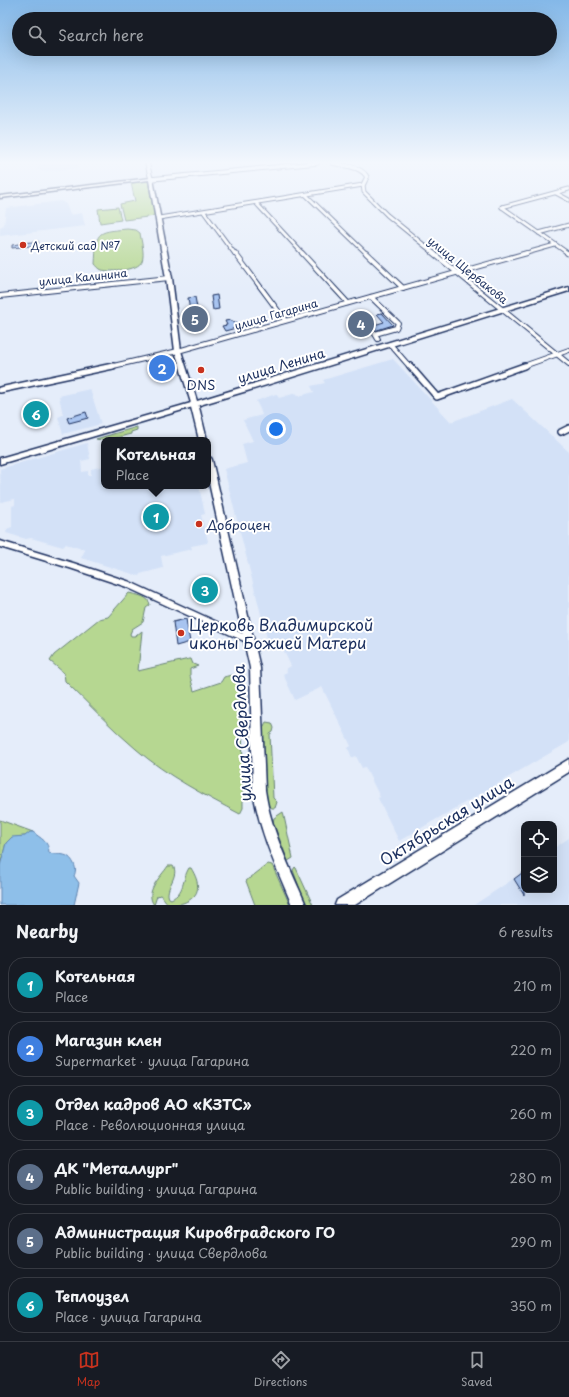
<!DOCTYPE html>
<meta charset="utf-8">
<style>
body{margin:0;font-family:"Playpen Sans",sans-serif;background:#20242c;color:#f1f3f6}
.controls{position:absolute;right:12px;bottom:12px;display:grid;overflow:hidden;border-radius:8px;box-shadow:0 4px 16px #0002}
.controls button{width:36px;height:36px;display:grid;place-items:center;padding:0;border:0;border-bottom:1px solid #363941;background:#171b24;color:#f1f3f6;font:20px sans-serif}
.you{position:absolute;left:276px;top:429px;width:14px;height:14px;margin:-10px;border:3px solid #fff;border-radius:50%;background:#1a73e8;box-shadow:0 0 0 6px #1a73e833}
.badge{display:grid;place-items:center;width:26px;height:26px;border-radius:50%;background:#c8321e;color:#fff;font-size:13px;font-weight:700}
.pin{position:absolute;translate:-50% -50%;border:2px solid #fff;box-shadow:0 1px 4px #0006}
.popup{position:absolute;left:101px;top:437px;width:110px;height:52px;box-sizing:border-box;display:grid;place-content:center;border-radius:8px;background:#171b24;filter:drop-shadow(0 1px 3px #0005);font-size:13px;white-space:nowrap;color:#9ea1a6}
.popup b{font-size:15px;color:#f1f3f6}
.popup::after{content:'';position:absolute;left:50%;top:100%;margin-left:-8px;border:8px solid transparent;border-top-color:#171b24}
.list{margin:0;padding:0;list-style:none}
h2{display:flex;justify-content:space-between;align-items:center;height:52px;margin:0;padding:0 16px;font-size:17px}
h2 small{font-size:13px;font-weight:400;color:#9ea1a6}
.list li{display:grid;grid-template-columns:26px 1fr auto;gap:12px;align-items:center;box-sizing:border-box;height:56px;margin:0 8px 8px;padding:0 8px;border:1px solid #363941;border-radius:16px}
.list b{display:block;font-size:15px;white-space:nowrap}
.list p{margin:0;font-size:13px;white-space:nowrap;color:#9ea1a6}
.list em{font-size:13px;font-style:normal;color:#9ea1a6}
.icon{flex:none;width:22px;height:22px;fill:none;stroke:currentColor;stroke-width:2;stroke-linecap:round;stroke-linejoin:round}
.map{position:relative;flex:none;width:569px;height:905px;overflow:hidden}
.search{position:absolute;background:#171b24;box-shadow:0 4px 16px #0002;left:12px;right:12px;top:12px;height:44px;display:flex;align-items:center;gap:10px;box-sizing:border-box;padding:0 14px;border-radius:22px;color:#9ea1a6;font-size:15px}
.sheet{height:436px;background:#171b24}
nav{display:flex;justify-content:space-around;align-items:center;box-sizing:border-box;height:56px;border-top:1px solid #363941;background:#171b24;font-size:11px;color:#9ea1a6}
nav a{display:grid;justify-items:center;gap:2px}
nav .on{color:#c8321e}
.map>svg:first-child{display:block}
</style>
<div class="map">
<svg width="569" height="905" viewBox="0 0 569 905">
<rect width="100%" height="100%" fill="#e5edfa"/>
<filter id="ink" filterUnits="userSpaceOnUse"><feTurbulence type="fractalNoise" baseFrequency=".025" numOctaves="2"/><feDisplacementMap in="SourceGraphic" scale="8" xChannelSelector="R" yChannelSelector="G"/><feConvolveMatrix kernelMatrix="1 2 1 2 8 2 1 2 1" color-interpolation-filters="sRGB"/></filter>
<g filter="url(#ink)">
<g fill="#d3e1f7">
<path d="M39,163H78V168L43,172L38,170Z"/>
<path d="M61,201L66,204L70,215L82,213L85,226L0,236V227L4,225L6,208Z"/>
<path d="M393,359L451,422L512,399L569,452V742L399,841L378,798L380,797L365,767L362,768L356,756L352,758L348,748L351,746L322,687L295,700L283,674L287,672L286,669L291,666L278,639L268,642L224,469L247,463L242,444L253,441L243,420L262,415L260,409L256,401L276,394L279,398L296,393L299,396L314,392L311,386L325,383L323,380Z"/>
<path d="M90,389L101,424L63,434L58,417L63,415L59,396Z"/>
<path d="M87,443L90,459L81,461L82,472L88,471V475H91V469L104,466V486H199L205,514L201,515L208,541L207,543L191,546L192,549L161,556L163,568L140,574L139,576L81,558L85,550L66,544L63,547L31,538L26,539L6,533L7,529L12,527V506L15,505V499L1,502L0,469Z"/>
<path d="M569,838V905H474L522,873L524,875V890H554V848Z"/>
</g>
<g fill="#b6d791" stroke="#688378">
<path d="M148,181L155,216L124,220L120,204L135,201L131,183Z"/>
<path d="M118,207L121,220L100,223L98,209Z"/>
<path d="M127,229L136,230L140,233C141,240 145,254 142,261C138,271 111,272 102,270C99,269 97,266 95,264C97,232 94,232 127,229Z"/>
<path d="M137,427V430L131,432V434C118,437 107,442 96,439Z"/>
<path d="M129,593C137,595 149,596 150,605L146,608L143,622L132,629L130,634L131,636H136L142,631L138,671L189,659H191L193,664L198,666L190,669V676L194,691L221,682L224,677C231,675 238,673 242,680L243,808L240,814C204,795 167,776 136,749C111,728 88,703 65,681L64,673L50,661L54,655L99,619L108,617Z"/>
<path d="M266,722L272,723L274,728L273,732L270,734L273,798L277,802L275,808H272L268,806L266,799L263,728Z"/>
<path d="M283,812L293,858L288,861L273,822L274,818Z"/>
<path d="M0,820L33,832L25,836L16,837L6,843L0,866Z"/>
<path d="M268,864L272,865L290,905H255L246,881Z"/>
<path d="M168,866H173C180,876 164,888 169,898L171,899C185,893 182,879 189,868H191C200,883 202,896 183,903C179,904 176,905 171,905C165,903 164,897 160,895L157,896L154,905C144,891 160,878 168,866Z"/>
<path d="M295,867L296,868L313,905L305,904L293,870Z"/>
</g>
<path fill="#8ebfe9" stroke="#6085b1" d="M30,832H33C41,839 49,841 49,853C59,856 68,851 74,864C76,869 76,871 74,876L79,883L74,905H0V866L6,843L12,837L25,836Z"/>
<g fill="#a8c4f0" stroke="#1b2f5e">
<path d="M38,241L39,245L12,248V245Z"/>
<path d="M217,295L219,309L213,310L211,296Z"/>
<path d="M195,297L200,324L192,325L188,298Z"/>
<path d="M382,313L393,325L362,335L349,320L363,316L371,326L384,322L377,314Z"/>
<path d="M231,320L233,323L237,322L240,327L225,331L222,326L227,325L225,321Z"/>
<path d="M42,408V416L24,420V416L37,412V410Z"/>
<path d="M86,412L88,418L69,423L67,418Z"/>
<path d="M165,510L166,517L159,518L160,521L149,523L148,514Z"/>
<path d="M208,578L209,583L212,582L214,592L204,594V597L198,599L196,587L193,588L192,582Z"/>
<path d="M186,619L190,642L176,646L173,622Z"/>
<path d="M522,873L524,876V895L514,879Z"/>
</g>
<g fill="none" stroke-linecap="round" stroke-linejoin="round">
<g stroke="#1b2f5e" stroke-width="5">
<g id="minor-far3">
<path d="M556,193L569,200"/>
<path d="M306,195L367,254"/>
<path d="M256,203L303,254"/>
<path d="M502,207L569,254"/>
<path d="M502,207L569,189"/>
<path d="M204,212L235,254"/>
<path d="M159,218L363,185L364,192L387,215L435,254"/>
<path d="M539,233L569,225"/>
<path d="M523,254L555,245"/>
</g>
</g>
<g stroke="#1b2f5e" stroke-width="6">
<g id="minor-far2">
<path d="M235,253L285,320"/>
<path d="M302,253L348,303"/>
<path d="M366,253L403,288"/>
<path d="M433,253L569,364"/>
<path d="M567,253L569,254"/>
<path d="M0,296L169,278"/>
<path d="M371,297L398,323L396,328L375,334L378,339"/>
<path d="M390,344L410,367"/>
<path d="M109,367L178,351L527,253"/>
<path d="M521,367L569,350"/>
</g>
</g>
<g stroke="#1b2f5e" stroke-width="8">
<g id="minor-far1">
<path d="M410,366L437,397L524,366"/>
<path d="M0,390L113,366"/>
<path d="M561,432L569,428"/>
</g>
</g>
<g stroke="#1b2f5e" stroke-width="9">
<path id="minor" d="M0,544L73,566L127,584L249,640"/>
</g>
<g stroke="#1b2f5e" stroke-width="5.5">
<g id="tertiary">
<path d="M147,163L151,179L317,163"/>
<path d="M333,163C344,166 361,166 367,177L363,185"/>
</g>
</g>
<g stroke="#1b2f5e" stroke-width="3">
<path id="secondary" d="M151,178L153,179L172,278L181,351L197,401L569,287V291L247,391L0,464V458L191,403L175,351L166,278L149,180L0,198V196Z"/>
</g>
<g stroke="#1b2f5e" stroke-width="3">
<g id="primary">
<path d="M194,400L198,403L207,440H199L190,403Z"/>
<path d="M208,457L211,458L212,460L260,668L265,790C271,832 290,867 306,905H292C276,867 259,831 253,790L250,668L208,478Z"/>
<path d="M569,759V772L355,905H335L337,900Z"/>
</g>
</g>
<use href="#minor-far3" stroke="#fff" stroke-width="3"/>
<use href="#minor-far2" stroke="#fff" stroke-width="4"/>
<use href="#minor-far1" stroke="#fff" stroke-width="5"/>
<use href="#minor" stroke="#fff" stroke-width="6"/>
<use href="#tertiary" stroke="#fff" stroke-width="3.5"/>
<use href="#secondary" fill="#fff" fill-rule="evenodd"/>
<use href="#primary" fill="#fff" fill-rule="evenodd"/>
</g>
</g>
<linearGradient id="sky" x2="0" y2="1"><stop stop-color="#84b8e8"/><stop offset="0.56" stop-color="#f3f7fd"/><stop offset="1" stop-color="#f3f7fd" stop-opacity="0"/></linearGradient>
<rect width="569" height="290" fill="url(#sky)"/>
<g fill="#c8321e" stroke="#fff" stroke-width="1.5">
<circle cx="23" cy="245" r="4"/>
<circle cx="201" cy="370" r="4"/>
<circle cx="199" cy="524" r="4"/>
<circle cx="181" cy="633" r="4"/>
</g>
<g text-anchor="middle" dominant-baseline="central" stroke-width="4" stroke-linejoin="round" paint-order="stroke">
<g font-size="11" fill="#1b2f5e" stroke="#fff" text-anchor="start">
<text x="31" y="245">Детский сад №7</text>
</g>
<g font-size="11" fill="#1b2f5e" stroke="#fff">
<text transform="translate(468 270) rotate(39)">улица Щербакова</text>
<text transform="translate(83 277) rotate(-6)">улица Калинина</text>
<text transform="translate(276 314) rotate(-16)">улица Гагарина</text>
</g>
<g font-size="13" fill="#1b2f5e" stroke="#fff">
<text transform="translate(281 365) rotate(-17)">улица Ленина</text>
</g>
<g font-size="13" fill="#1b2f5e" stroke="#fff">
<text x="201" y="384">DNS</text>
<text x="207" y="524" text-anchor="start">Доброцен</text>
</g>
<g font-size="16" fill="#1b2f5e" stroke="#fff" text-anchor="start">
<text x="189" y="624">Церковь Владимирской<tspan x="189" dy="18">иконы Божией Матери</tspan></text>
</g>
<g font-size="16" fill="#1b2f5e" stroke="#fff">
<text transform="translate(241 733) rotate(-93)">улица Свердлова</text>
<text transform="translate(446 820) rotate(-32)">Октябрьская улица</text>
</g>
</g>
</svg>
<div class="controls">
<button><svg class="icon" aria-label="locate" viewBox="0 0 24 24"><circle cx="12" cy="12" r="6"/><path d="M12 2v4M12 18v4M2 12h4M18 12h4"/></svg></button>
<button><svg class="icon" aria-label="layers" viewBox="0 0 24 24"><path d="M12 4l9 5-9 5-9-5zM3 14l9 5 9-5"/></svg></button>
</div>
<div class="you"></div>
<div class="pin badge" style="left:156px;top:517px;background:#0f9aa8">1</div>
<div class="popup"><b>Котельная</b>Place</div>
<div class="pin badge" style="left:162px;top:368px;background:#3f7fe0">2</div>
<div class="pin badge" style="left:205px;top:590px;background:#0f9aa8">3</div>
<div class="pin badge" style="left:361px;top:324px;background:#5c6f8a">4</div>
<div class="pin badge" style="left:195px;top:319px;background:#5c6f8a">5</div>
<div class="pin badge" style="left:36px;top:414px;background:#0f9aa8">6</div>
<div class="search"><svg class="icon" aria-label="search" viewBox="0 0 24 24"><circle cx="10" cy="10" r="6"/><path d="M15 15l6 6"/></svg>Search here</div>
</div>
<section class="sheet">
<h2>Nearby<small>6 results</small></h2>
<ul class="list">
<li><span class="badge" style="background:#0f9aa8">1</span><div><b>Котельная</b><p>Place</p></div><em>210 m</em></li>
<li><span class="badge" style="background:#3f7fe0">2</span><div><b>Магазин клен</b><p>Supermarket · улица Гагарина</p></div><em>220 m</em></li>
<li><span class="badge" style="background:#0f9aa8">3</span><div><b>Отдел кадров АО «КЗТС»</b><p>Place · Революционная улица</p></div><em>260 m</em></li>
<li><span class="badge" style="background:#5c6f8a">4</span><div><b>ДК &quot;Металлург&quot;</b><p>Public building · улица Гагарина</p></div><em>280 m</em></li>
<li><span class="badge" style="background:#5c6f8a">5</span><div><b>Администрация Кировградского ГО</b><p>Public building · улица Свердлова</p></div><em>290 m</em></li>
<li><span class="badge" style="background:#0f9aa8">6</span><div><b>Теплоузел</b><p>Place · улица Гагарина</p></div><em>350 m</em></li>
</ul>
</section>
<nav>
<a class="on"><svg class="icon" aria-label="map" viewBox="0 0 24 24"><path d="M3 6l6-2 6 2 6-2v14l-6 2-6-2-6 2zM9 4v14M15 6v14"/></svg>Map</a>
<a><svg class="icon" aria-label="directions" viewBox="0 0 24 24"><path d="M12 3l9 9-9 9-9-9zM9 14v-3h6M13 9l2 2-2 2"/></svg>Directions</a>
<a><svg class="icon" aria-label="saved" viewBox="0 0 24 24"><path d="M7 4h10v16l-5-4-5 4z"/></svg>Saved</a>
</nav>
